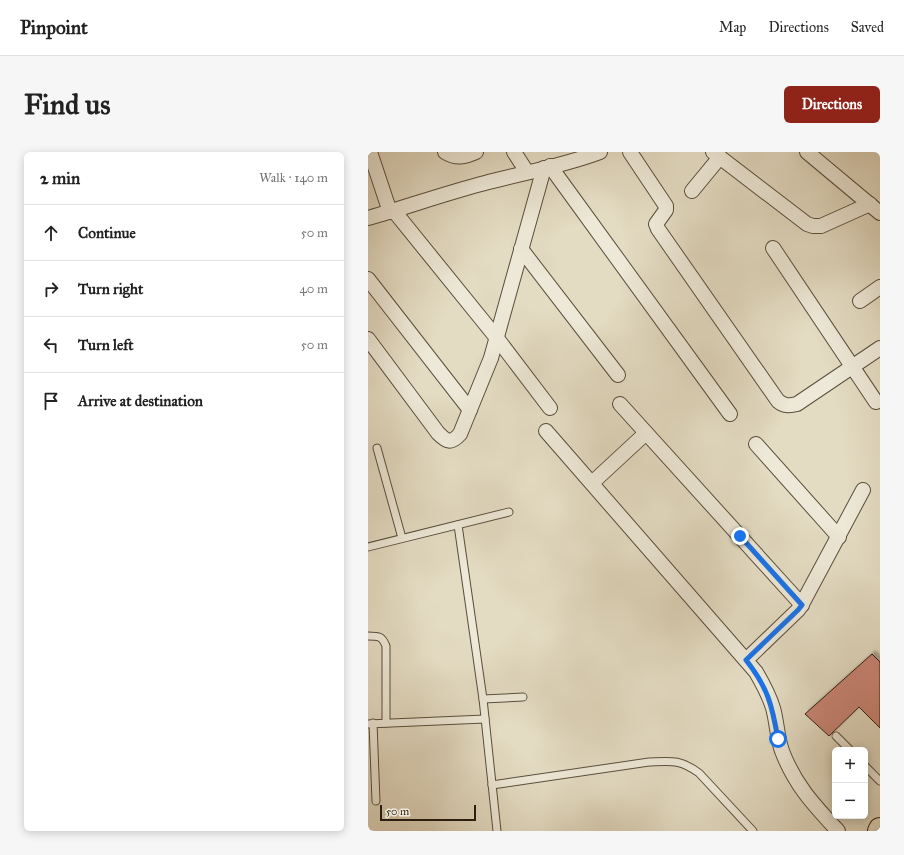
<!DOCTYPE html>
<meta charset="utf-8">
<style>
body{margin:0;font-family:"IM FELL Great Primer",serif;background:#f6f6f6;color:#222}
.controls{position:absolute;right:12px;bottom:12px;display:grid;overflow:hidden;border-radius:6px;box-shadow:0 2px 10px #0003}
.controls button{width:36px;height:36px;display:grid;place-items:center;padding:0;border:0;border-bottom:1px solid #e0e0e0;background:#fff;color:#222;font:20px sans-serif}
.scale{position:absolute;left:12px;bottom:10px;width:96px;box-sizing:border-box;padding-left:4px;border:2px solid #2d1f10;border-top:0;font-size:11px;line-height:14px;white-space:nowrap;color:#2d1f10;-webkit-text-stroke:3px #ede8d7;paint-order:stroke}
.stop{position:absolute;width:12px;height:12px;margin:-9px;border:3px solid #1a73e8;border-radius:50%;background:#fff}
.stop.end{background:#1a73e8;border-color:#fff;box-shadow:0 1px 4px #0008}
.list{margin:0;padding:0;list-style:none}
h2{display:flex;justify-content:space-between;align-items:center;height:52px;margin:0;padding:0 16px;font-size:17px}
h2 small{font-size:13px;font-weight:400;color:#767676}
.list li{display:grid;grid-template-columns:26px 1fr auto;gap:12px;align-items:center;box-sizing:border-box;height:56px;padding:0 16px;border-top:1px solid #e0e0e0}
.list b{display:block;font-size:15px;white-space:nowrap}
.list em{font-size:13px;font-style:normal;color:#767676}
.icon{flex:none;width:22px;height:22px;fill:none;stroke:currentColor;stroke-width:2;stroke-linecap:round;stroke-linejoin:round}
.map{position:relative;flex:none;width:512px;height:679px;overflow:hidden;border-radius:6px}
header{display:flex;align-items:center;gap:24px;box-sizing:border-box;height:56px;padding:0 20px;background:#fff;border-bottom:1px solid #e0e0e0}
header strong{font-size:19px}
nav{display:flex;gap:22px;margin-inline-start:auto;font-size:14px}
.intro{display:flex;align-items:center;justify-content:space-between;box-sizing:border-box;height:96px;padding:0 24px}
h1{margin:0;font-size:28px}
.button{padding:10px 18px;border-radius:6px;background:#8f2418;color:#fff;font-size:14px;font-weight:700}
main{display:flex;gap:24px;padding:0 24px}
aside{flex:1;background:#fff;border-radius:6px;box-shadow:0 2px 10px #0003}
.map>svg:first-child{display:block}
</style>
<header>
<strong>Pinpoint</strong>
<nav><a>Map</a><a>Directions</a><a>Saved</a></nav>
</header>
<div class="intro"><h1>Find us</h1><a class="button">Directions</a></div>
<main>
<aside>
<h2>2 min<small>Walk · 140 m</small></h2>
<ul class="list">
<li><svg class="icon" aria-label="ahead" viewBox="0 0 24 24"><path d="M12 20V5M6 11l6-6 6 6"/></svg><div><b>Continue</b></div><em>50 m</em></li>
<li><svg class="icon" aria-label="right" viewBox="0 0 24 24"><path d="M7 20v-9h11M14 6l5 5-5 5"/></svg><div><b>Turn right</b></div><em>40 m</em></li>
<li><svg class="icon" aria-label="left" viewBox="0 0 24 24"><path d="M17 20v-9H6M10 6l-5 5 5 5"/></svg><div><b>Turn left</b></div><em>50 m</em></li>
<li><svg class="icon" aria-label="arrive" viewBox="0 0 24 24"><path d="M6 21V4h12l-3 4 3 4H6"/></svg><div><b>Arrive at destination</b></div></li>
</ul>
</aside>
<div class="map">
<svg width="512" height="679" viewBox="0 0 512 679">
<defs>
<filter id="shadow"><feDropShadow dx="3.5" dy="-3.5" stdDeviation="1" flood-color="#0004"/></filter>
</defs>
<rect width="100%" height="100%" fill="#e3dbc2"/>
<filter id="stains"><feTurbulence type="fractalNoise" baseFrequency=".005" numOctaves="4"/><feColorMatrix values="0 0 0 0 .2 0 0 0 0 .09 0 0 0 0 .02 0 0 0 .5 -.17"/></filter>
<radialGradient id="worn" r=".72"><stop offset=".6" stop-color="#630" stop-opacity="0"/><stop offset="1" stop-color="#630" stop-opacity=".3"/></radialGradient>
<path fill="#ca8576" stroke="#2d1f10" filter="url(#shadow)" d="M504,502L512,510V576L491,555L461,584L437,562Z"/>
<g fill="none" stroke-linecap="round" stroke-linejoin="round">
<g stroke="#5a4e3c" stroke-width="9">
<g id="service">
<path d="M9,296L34,386"/>
<path d="M90,373L115,547L129,679"/>
<path d="M0,395L141,360"/>
<path d="M0,484C11,484 14,484 18,494V571"/>
<path d="M115,547L155,545"/>
<path d="M5,571L8,649"/>
<path d="M0,572L117,567"/>
<path d="M468,584L482,598"/>
<path d="M497,614L512,629"/>
<path d="M124,633L281,610C303,609 312,607 331,621L385,679"/>
</g>
</g>
<g stroke="#5a4e3c" stroke-width="16">
<g id="minor">
<path d="M2,0L22,60"/>
<path d="M77,0C88,7 97,5 108,0"/>
<path d="M146,0L159,20"/>
<path d="M262,0L298,54V58L288,72L290,77L410,249C416,254 421,254 429,252L512,196"/>
<path d="M345,0L439,72L445,74H453L502,52"/>
<path d="M439,0L512,61"/>
<path d="M182,14L362,262"/>
<path d="M324,39L352,5"/>
<path d="M26,59L128,185L182,256"/>
<path d="M0,66C39,55 78,41 117,31C155,21 195,14 232,0"/>
<path d="M405,96L508,250"/>
<path d="M153,97L250,223"/>
<path d="M0,127L102,258"/>
<path d="M492,149L512,135"/>
<path d="M0,187L70,281C79,290 83,292 92,282L123,206L176,16"/>
<path d="M252,252L434,453"/>
<path d="M178,279L388,520C395,532 401,543 405,556C409,570 409,585 414,599C427,633 445,652 470,679"/>
<path d="M388,292L471,385"/>
<path d="M224,331L278,281"/>
<path d="M378,508L430,458L434,452L495,338"/>
</g>
</g>
<g stroke="#2d1f10" stroke-width="24">
<path id="primary" d="M511,679L512,677"/>
</g>
<use href="#service" stroke="#ede8d7" stroke-width="7"/>
<use href="#minor" stroke="#ede8d7" stroke-width="14"/>
<use href="#primary" stroke="#e3dbc2" stroke-width="22"/>
</g>
<g fill="none" stroke-linecap="round" stroke-linejoin="round">
<path stroke="#1a73e8" stroke-width="5" d="M372,384L434,453L430,458L378,508C400,536 404,553 410,587"/>
</g>
<rect width="100%" height="100%" filter="url(#stains)"/>
<rect width="100%" height="100%" fill="url(#worn)"/>
</svg>
<div class="controls">
<button>+</button>
<button>−</button>
</div>
<div class="scale">50 m</div>
<div class="stop" style="left:410px;top:587px"></div>
<div class="stop end" style="left:372px;top:384px"></div>
</div>
</main>
